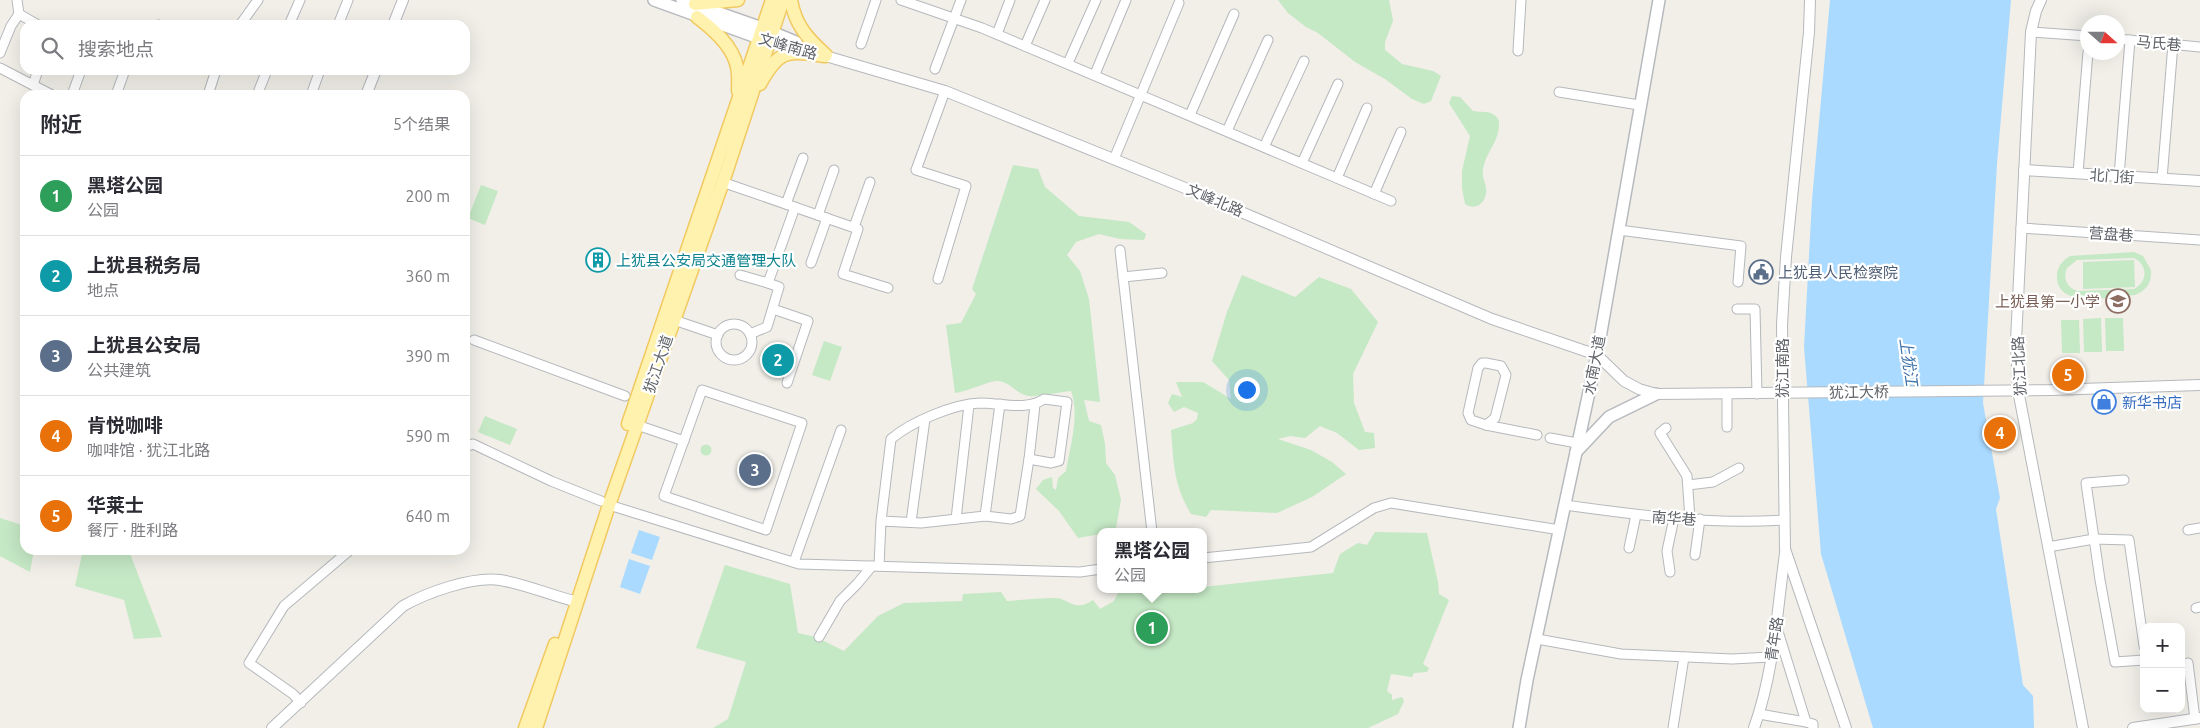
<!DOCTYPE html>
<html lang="zh">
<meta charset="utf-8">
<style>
body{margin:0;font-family:Ubuntu,"Noto Sans SC",sans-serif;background:#f7f7f7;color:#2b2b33}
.controls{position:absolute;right:15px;bottom:15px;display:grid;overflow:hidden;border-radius:10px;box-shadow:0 5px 20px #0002}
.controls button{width:45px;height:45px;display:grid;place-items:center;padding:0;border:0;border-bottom:1px solid #e1e1e2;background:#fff;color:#2b2b33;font:25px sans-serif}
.compass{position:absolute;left:2080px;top:15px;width:45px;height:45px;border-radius:50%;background:#fff;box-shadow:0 5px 20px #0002;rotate:111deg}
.you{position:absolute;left:1246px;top:389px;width:18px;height:18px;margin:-12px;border:4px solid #fff;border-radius:50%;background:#1a73e8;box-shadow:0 0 0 8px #1a73e833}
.badge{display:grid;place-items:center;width:32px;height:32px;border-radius:50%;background:#7c3aed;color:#fff;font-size:16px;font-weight:700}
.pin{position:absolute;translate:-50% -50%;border:2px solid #fff;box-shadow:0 1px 5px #0006}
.popup{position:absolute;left:1097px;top:528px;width:110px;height:65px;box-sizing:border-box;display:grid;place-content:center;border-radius:10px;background:#fff;filter:drop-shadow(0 1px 4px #0005);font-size:16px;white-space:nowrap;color:#7c7c81}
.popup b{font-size:19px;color:#2b2b33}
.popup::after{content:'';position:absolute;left:50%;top:100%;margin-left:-10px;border:10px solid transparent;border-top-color:#fff}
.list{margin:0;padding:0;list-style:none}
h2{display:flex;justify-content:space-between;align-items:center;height:65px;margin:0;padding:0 20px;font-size:21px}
h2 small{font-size:16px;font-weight:400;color:#7c7c81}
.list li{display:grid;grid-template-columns:32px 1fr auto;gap:15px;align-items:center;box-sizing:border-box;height:80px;padding:0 20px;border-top:1px solid #e1e1e2}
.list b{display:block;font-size:19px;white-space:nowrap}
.list p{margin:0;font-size:16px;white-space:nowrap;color:#7c7c81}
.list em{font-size:16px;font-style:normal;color:#7c7c81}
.icon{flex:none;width:28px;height:28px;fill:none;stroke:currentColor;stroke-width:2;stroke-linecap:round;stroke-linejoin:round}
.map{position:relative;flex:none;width:2200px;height:728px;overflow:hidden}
.search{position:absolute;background:#fff;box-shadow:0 5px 20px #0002;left:20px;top:20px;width:450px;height:55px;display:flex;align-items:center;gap:12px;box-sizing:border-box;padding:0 18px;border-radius:15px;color:#7c7c81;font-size:19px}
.panel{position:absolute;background:#fff;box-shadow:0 5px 20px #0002;left:20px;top:90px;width:450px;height:465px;border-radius:15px}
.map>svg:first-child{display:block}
</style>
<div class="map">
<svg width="2200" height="728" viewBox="0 0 2200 728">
<rect width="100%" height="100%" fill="#f1efe8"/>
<g fill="#c5e8c5" fill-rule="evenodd">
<path d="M1278,0H1389L1393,21L1385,42V50L1402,64L1433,71L1441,76L1431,101L1424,104L1412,99L1385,79L1355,62L1318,33L1306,27L1288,13Z"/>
<path d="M1452,96L1460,97L1473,111C1483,113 1493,109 1499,121C1500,141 1488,149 1484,165C1481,174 1484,179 1486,187C1488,201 1477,212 1465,204L1462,188V171L1470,136L1449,103Z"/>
<path d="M1013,165L1038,169L1045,187L1079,216L1129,222L1146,234L1144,240L1120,239L1099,234L1076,242L1067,255L1080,271L1089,299L1100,402L1084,400L1089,421L1101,425L1105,444L1106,463L1115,475L1121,500L1116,528L1101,532V534L1078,538L1059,511L1036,489L1043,480L1052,477L1053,488L1056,490L1058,478L1066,471C1070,447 1080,415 1071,391C1059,392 1038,397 1028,396C1016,394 1009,380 996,381C986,382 969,391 955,393L946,325L961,323L976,294L972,289Z"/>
<path d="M481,185L498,191L485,225L468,218Z"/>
<path d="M2134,252L2143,256L2151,270C2152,282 2147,290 2135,295C2114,296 2059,310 2057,278C2056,268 2062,261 2070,256ZM2134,258C2148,265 2148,281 2134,289L2077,291C2066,287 2063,278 2067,268L2077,260Z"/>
<path d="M2134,260L2135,287L2083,289V262Z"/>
<path d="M1242,275L1295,297L1319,277L1351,289L1378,322L1353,374L1354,403L1365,432L1374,433L1375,448L1359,450L1337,433L1320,426L1305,438L1290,436L1278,439L1311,450L1332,462L1346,474L1312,497L1277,513L1211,510L1206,517L1191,514C1173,483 1174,464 1171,430L1193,423L1197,419L1198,413L1184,407L1174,412L1168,403L1172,394L1182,397L1176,382H1203L1231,399L1229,380L1212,361L1227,312Z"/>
<path d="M2101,318L2102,352H2084L2083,319Z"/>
<path d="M2105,318H2123L2124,351H2106Z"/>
<path d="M2061,320H2079L2080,353H2062Z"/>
<path d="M824,341L842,347L830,381L812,375Z"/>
<path d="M485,416L517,429L510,445L478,432Z"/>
<circle cx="706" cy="450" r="5.5"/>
<path d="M0,518L25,526V550H34L30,572L0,556Z"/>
<path d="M1375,532L1427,533L1438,582L1439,594L1449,600L1423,664L1429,668L1427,672L1414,673L1412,677L1391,674L1387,691L1392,695V700L1402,697L1404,701L1398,714L1368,728H713L728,719L746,662L696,648L725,565L790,584L798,633L816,637L844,651L878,616L904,603L962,601L963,594L1001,592L1007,601C1023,600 1039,598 1055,598C1069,598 1074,613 1093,600L1100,609L1114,601L1120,589H1203V587L1333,573L1340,554L1358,543L1367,545Z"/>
<path d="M83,550L129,551L162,637L134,639L124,600L75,586Z"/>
</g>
<g fill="#aadaff">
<path d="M1830,0H2011L1997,164L1983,403L2000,498L1996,509L2023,685L2033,696L2034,728H1873L1821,554L1804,347L1812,200Z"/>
<path d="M639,530L660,537L652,560L631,553Z"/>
<path d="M629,559L650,566L640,594L620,587Z"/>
</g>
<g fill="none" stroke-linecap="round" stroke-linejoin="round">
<g stroke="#b5b8bc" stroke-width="11">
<g id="minor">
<path d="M17,0L19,14"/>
<path d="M901,0L982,28L1391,201"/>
<path d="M158,25H159"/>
<path d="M240,25L258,0"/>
<path d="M289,25L300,0"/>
<path d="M338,25L348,0"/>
<path d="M2031,32L2088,36"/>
<path d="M997,34L1010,0"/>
<path d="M2118,39L2200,47"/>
<path d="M861,44L876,0"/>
<path d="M1025,46L1045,0"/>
<path d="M1518,51L1521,0"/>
<path d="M0,53L11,26L19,14L38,25"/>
<path d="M1068,63L1096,0"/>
<path d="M0,68L52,95"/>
<path d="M935,69L961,0"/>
<path d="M1095,74L1126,0"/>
<path d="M33,85L38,70"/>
<path d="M1559,92L1639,105"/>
<path d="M72,95L81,70"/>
<path d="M116,95L125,70"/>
<path d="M208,95L216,70"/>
<path d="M257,95L267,70"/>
<path d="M311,95L320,70"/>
<path d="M1190,115L1234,14"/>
<path d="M1227,131L1268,40"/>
<path d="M1264,147L1304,61"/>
<path d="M1114,159L1179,3"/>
<path d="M1302,163L1338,84"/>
<path d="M2078,173L2088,52"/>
<path d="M2119,176L2130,40"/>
<path d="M1337,178L1367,108"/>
<path d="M2162,179L2173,44"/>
<path d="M722,182L858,229L843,274L888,288"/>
<path d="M1374,194L1401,132"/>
<path d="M786,204L803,158"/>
<path d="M818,215L834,170"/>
<path d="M854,227L870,182"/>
<path d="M2021,228L2200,240"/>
<path d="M1619,230L1741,246L1738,282"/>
<path d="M1120,250L1152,532"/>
<path d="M811,263L827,218"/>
<path d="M740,275L768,283"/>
<path d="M1123,277L1162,273"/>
<path d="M938,279L966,186L916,170L945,91"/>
<path d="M773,309L808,321L787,383"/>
<path d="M1737,309H1755L1757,394"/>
<path d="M674,320L718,335"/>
<circle cx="734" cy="342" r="18"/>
<path d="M750,334L767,327L779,287L768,283L795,207"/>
<path d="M474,340L625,396"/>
<path d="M1486,363L1501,366L1506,375L1495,418L1486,425L1471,420L1468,413L1478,368L1482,363Z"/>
<path d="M702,390L802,423L766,530L664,496Z"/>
<path d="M1727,394V427"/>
<path d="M637,425L684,441"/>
<path d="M1486,425L1537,435"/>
<path d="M1666,428L1660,433L1687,476L1690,519"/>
<path d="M1550,438L1577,443"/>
<path d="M465,447L473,444L551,481L601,501"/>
<path d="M1029,459L1035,405"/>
<path d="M2124,480L2086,483L2100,580L2115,662L2144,660"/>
<path d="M1688,485L1713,482L1739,468"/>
<path d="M609,505L799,564L1080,572L1101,569"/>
<path d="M1565,505C1637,515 1711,525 1784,520"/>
<path d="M985,516L1000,404"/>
<path d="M956,519L969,405"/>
<path d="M911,522L925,419"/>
<path d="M2188,530L2200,528"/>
<path d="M2048,547L2094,539L2129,540L2144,646"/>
<path d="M1629,548L1636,515"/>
<path d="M1695,555L1700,519"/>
<path d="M1203,558L1311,547L1374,508L1391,503L1560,530"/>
<path d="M794,562L841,430"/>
<path d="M879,566L881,521L921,523L985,516L1011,519L1020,516L1029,459L1051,463L1059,461L1067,402L1044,399C1026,411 1001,403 980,403C953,404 911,422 891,439L881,521"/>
<path d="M1670,572L1667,551L1674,518"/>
<path d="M2196,608L2200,607"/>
<path d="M1777,628L1806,722L1813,724V728"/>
<path d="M819,637L840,601L857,584L872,566"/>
<path d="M1537,639L1621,654L1732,659L1771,657"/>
<path d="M2188,663L2195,719"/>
<path d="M301,703L293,694L249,663L284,606L350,550"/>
<path d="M1759,714L1806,722"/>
<path d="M1673,728L1684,657"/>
</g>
</g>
<g stroke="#b5b8bc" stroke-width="12">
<g id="tertiary">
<path d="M1810,0L1809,32L1786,257L1782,325L1785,549L1846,728"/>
<path d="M2041,0L2036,11L2031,32L2016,341L2018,390L2083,728"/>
<path d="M393,25L403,0"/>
<path d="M829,57L945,91L1185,188L1492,319L1597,355L1624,381L1639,389L1656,394L2051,390L2200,385"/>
<path d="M366,95L376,70"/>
<path d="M2024,170L2200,181"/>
<path d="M272,728L403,606C426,593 472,576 500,580C526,584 552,596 578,602"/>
<path d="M1754,728C1774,672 1777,612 1785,553"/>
<path d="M2133,728L2200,718"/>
</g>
</g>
<g stroke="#b6babf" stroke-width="14">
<g id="secondary">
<path d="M654,0L759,38L806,51"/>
<path d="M682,0L762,28L796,42"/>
<path d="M1576,452L1609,417L1656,394"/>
<path d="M1519,728L1527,680L1597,355L1659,0"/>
</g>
</g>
<g stroke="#f2c960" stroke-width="15">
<g id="primary">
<path d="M791,0C795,25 808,39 826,55"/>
<path d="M695,4L738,0"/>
<path d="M697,17C713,29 733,46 737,67C739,75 738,83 738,91"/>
<path d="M760,84C780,48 787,51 825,56"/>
<path d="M628,424L772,0"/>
<path d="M525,728L555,644"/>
<path d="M536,728L609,505L725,176L783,0"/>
</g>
</g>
<use href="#minor" stroke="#fff" stroke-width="9"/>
<use href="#tertiary" stroke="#fff" stroke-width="10"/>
<use href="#secondary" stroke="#fff" stroke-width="11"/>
<use href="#primary" stroke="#fff2af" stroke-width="12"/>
</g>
<defs>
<g id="building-ring" transform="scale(1.25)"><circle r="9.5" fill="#fff" stroke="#0f9aa8" stroke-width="1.5"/><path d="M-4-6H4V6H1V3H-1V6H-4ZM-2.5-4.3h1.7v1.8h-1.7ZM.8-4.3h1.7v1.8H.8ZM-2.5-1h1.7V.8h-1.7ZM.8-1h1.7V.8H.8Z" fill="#0f9aa8"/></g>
<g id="civic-ring" transform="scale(1.25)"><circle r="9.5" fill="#fff" stroke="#5c6f8a" stroke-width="1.5"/><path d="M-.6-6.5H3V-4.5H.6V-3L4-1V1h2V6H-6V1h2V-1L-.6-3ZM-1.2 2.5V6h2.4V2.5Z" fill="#5c6f8a"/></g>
<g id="school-ring" transform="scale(1.25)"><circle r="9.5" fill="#fff" stroke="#8d6e63" stroke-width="1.5"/><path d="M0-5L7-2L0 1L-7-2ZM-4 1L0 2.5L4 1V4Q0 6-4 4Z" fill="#8d6e63"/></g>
<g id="shop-ring" transform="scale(1.25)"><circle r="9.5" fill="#fff" stroke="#3f7fe0" stroke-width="1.5"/><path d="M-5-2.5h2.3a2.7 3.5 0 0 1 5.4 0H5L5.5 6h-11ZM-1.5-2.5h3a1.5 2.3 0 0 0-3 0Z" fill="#3f7fe0"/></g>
</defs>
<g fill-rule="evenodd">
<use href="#building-ring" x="598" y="260"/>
<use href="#civic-ring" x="1761" y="272"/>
<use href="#school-ring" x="2118" y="301"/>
<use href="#shop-ring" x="2104" y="402"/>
</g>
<g text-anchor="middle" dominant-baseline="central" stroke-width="4.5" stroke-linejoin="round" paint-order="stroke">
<g font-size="15" fill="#5f6368" stroke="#fff">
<text transform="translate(2159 43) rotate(5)">马氏巷</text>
<text transform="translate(788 46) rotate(16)">文峰南路</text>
<text transform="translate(2112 176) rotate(4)">北门街</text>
<text transform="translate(1215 200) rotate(23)">文峰北路</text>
<text transform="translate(2111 234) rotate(4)">营盘巷</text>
<text transform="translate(658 364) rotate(-71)">犹江大道</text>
<text transform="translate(1594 365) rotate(-79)">水南大道</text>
<text transform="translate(2019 366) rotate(-93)">犹江北路</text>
<text transform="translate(1782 368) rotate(-90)">犹江南路</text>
<text transform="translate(1859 392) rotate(-1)">犹江大桥</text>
<text transform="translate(1674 518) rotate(4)">南华巷</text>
<text transform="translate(1774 639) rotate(-81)">青年路</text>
</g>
<g font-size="15" fill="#0d838f" stroke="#fff" text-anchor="start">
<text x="616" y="260">上犹县公安局交通管理大队</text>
</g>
<g font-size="15" fill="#4e5e75" stroke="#fff" text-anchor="start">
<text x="1778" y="272">上犹县人民检察院</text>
</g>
<g font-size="15" fill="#785e54" stroke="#fff" text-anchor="end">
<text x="2100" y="301">上犹县第一小学</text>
</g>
<g font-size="15" fill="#366cbe" stroke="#fff" text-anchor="start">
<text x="2122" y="402">新华书店</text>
</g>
<g font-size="16" font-style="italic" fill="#4174aa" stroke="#fff">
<text transform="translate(1909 362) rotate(82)">上犹江</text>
</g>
</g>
</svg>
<div class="controls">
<button>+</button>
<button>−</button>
</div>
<svg class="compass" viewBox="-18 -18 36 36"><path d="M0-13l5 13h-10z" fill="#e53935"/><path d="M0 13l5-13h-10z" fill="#7c7c81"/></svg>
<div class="you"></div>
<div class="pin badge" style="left:1152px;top:628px;background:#2e9e5b">1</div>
<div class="popup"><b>黑塔公园</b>公园</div>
<div class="pin badge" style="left:778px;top:360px;background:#0f9aa8">2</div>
<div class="pin badge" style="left:755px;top:470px;background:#5c6f8a">3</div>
<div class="pin badge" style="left:2000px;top:433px;background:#e8710a">4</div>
<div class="pin badge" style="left:2068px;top:375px;background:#e8710a">5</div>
<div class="search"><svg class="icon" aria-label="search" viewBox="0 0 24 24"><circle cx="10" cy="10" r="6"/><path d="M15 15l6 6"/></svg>搜索地点</div>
<section class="panel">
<h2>附近<small>5个结果</small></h2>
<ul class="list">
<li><span class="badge" style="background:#2e9e5b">1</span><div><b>黑塔公园</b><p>公园</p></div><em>200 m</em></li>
<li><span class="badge" style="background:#0f9aa8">2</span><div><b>上犹县税务局</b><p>地点</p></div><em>360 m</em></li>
<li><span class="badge" style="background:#5c6f8a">3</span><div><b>上犹县公安局</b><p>公共建筑</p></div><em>390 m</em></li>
<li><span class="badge" style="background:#e8710a">4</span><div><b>肯悦咖啡</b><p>咖啡馆 · 犹江北路</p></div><em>590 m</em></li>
<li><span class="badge" style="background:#e8710a">5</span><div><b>华莱士</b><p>餐厅 · 胜利路</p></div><em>640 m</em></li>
</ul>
</section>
</div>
